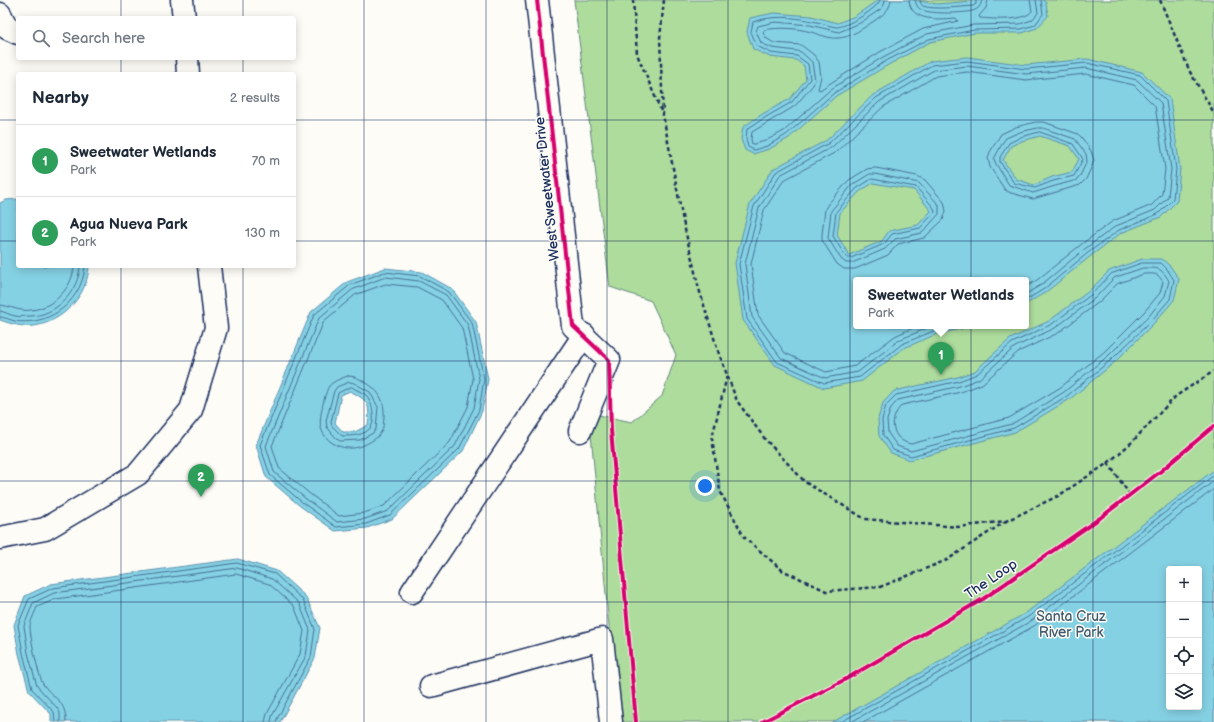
<!DOCTYPE html>
<meta charset="utf-8">
<style>
body{margin:0;font-family:"Balsamiq Sans",sans-serif;background:#f6f6f7;color:#1f2937}
.controls{position:absolute;right:12px;bottom:12px;display:grid;overflow:hidden;border-radius:4px;box-shadow:0 2px 10px #0003}
.controls button{width:36px;height:36px;display:grid;place-items:center;padding:0;border:0;border-bottom:1px solid #e0e1e3;background:#fff;color:#1f2937;font:20px sans-serif}
.you{position:absolute;left:705px;top:486px;width:14px;height:14px;margin:-10px;border:3px solid #fff;border-radius:50%;background:#1a73e8;box-shadow:0 0 0 6px #1a73e833}
.badge{display:grid;place-items:center;width:26px;height:26px;border-radius:50%;background:#db2777;color:#fff;font-size:13px;font-weight:700}
.pin{position:absolute;translate:-50% -33px;filter:drop-shadow(0 1px 2px #0008)}
.pin::after{content:'';position:absolute;top:21px;width:14px;height:12px;background:inherit;clip-path:polygon(0 0,100% 0,50% 100%)}
.popup{position:absolute;left:853px;top:277px;width:176px;height:52px;box-sizing:border-box;display:grid;place-content:center;border-radius:4px;background:#fff;filter:drop-shadow(0 1px 3px #0005);font-size:13px;white-space:nowrap;color:#747a83}
.popup b{font-size:15px;color:#1f2937}
.popup::after{content:'';position:absolute;left:50%;top:100%;margin-left:-8px;border:8px solid transparent;border-top-color:#fff}
.list{margin:0;padding:0;list-style:none}
h2{display:flex;justify-content:space-between;align-items:center;height:52px;margin:0;padding:0 16px;font-size:17px}
h2 small{font-size:13px;font-weight:400;color:#747a83}
.list li{display:grid;grid-template-columns:26px 1fr auto;gap:12px;align-items:center;box-sizing:border-box;height:72px;padding:0 16px;border-top:1px solid #e0e1e3}
.list b{display:block;font-size:15px;white-space:nowrap}
.list p{margin:0;font-size:13px;white-space:nowrap;color:#747a83}
.list em{font-size:13px;font-style:normal;color:#747a83}
.icon{flex:none;width:22px;height:22px;fill:none;stroke:currentColor;stroke-width:2;stroke-linecap:round;stroke-linejoin:round}
.map{position:relative;flex:none;width:1214px;height:722px;overflow:hidden}
.search{position:absolute;background:#fff;box-shadow:0 2px 10px #0003;left:16px;top:16px;width:280px;height:44px;display:flex;align-items:center;gap:10px;box-sizing:border-box;padding:0 14px;border-radius:4px;color:#747a83;font-size:15px}
.panel{position:absolute;background:#fff;box-shadow:0 2px 10px #0003;left:16px;top:72px;width:280px;height:196px;border-radius:4px}
.map>svg:first-child{display:block}
</style>
<div class="map">
<svg width="1214" height="722" viewBox="0 0 1214 722">
<rect width="100%" height="100%" fill="#fdfcf7"/>
<filter id="ink" filterUnits="userSpaceOnUse"><feTurbulence type="fractalNoise" baseFrequency=".025" numOctaves="2"/><feDisplacementMap in="SourceGraphic" scale="8" xChannelSelector="R" yChannelSelector="G"/><feConvolveMatrix kernelMatrix="1 2 1 2 8 2 1 2 1" color-interpolation-filters="sRGB"/></filter>
<g filter="url(#ink)">
<path fill="#addc9c" stroke="#64867d" fill-rule="evenodd" d="M574,0H1214V722H618L589,413L632,422L662,396L676,355L651,301L610,287ZM856,280H1026V326H856ZM1169,569H1199V707H1169Z"/>
<g fill="#85d1e4" stroke="#5b90ae" fill-rule="evenodd">
<path d="M878,0H913L937,4L985,0H1043L1046,3L1048,16L1037,28L1022,33H975L930,42L888,65L836,96L789,138L769,149L753,154L745,150L741,139L743,127L764,113L790,99L806,79L804,66L796,60L770,57L753,49L747,32L750,18L774,13L811,16L838,23L855,16Z"/>
<path d="M967,57L1026,65L1087,59L1142,72L1170,99L1180,169L1177,201L1161,217L1121,233L1092,255L1046,292L1026,304V280H856V326H975L937,334L904,348L862,381L824,388L775,365L743,320L735,263L750,204L773,169L827,140L873,95L931,61ZM1040,136L1070,146L1079,159L1072,172L1052,177L1034,185L1016,179L1003,160L1011,146L1022,141ZM873,183L914,190L931,211L918,225L889,231L882,241L849,255L837,235L840,213L859,192Z"/>
<path d="M18,199V266H89C88,295 63,322 34,326C22,327 11,324 0,320V203L6,200Z"/>
<path d="M1142,259H1162L1170,266L1179,279L1174,300L1155,322L1115,362L1070,399L1015,432L910,460L891,453L879,436L878,419L883,403L894,391L958,377L975,371L1010,339L1049,321L1089,291L1109,271Z"/>
<path d="M385,268L422,272L452,289L476,322L488,379L482,411L463,451L392,519L367,528L335,531L300,506L266,477L256,445L311,312L347,282ZM350,391C369,401 370,404 368,425L355,432H343L335,423L341,395Z"/>
<path d="M1214,470V722H833L1026,613ZM1169,569H1199V707H1169Z"/>
<path d="M238,559L277,571L306,597L320,628L315,658L280,722H51V714L29,691L19,654L14,625L25,596L51,584Z"/>
</g>
<g fill="none" stroke-linecap="round" stroke-linejoin="round">
<g stroke="#457094" stroke-width="1">
<path d="M880,0C879,8 845,28 836,27C828,26 820,22 812,21C794,17 771,15 753,22L751,32L757,46L771,53L797,56L808,64L810,79L792,102L766,117L747,129L746,139L748,147L754,150L767,146L786,135L834,93L886,61L929,39L974,30L1021,29L1035,25L1043,14L1041,0"/>
<path d="M885,0L884,5L881,9L860,23L839,32L810,25L775,22L758,26L756,31L761,43L772,48L797,51L801,52L812,62L815,80L813,85L795,106L752,132L751,139L752,144H754L765,141L784,131L831,89L883,57L927,34L973,25L1020,24L1032,20L1038,13L1036,0"/>
<path d="M891,0C890,11 882,15 874,21C865,27 850,38 838,38C829,39 819,34 811,32C797,28 779,27 764,30L763,33L766,38L774,43L801,45L814,55L819,62L821,77L818,89L820,90L829,84L880,52L923,29L958,21L956,18C941,19 910,23 909,0"/>
<path d="M915,0C916,4 917,8 922,10C930,14 967,14 975,10C980,8 981,4 982,0"/>
<path d="M920,0C921,3 920,4 923,6C932,10 962,7 973,6L976,4V0"/>
<path d="M988,0L986,8L979,16L980,18C993,19 1024,22 1032,11L1030,0"/>
<path d="M1036,122H1044L1078,134L1082,138L1091,151L1094,160L1092,166L1086,179L1080,185L1033,199L1011,193L1005,190L990,167L988,158L990,152L1001,134L1016,127Z"/>
<path d="M1038,128H1043L1075,139L1086,154L1087,161L1080,176L1077,180L1055,186L1033,193L1009,185L996,164L994,159L1003,142L1006,138L1020,132Z"/>
<path d="M1040,132L1073,144L1083,159L1074,176L1053,181L1035,188L1014,183L1000,162V157L1009,143L1021,137Z"/>
<path d="M876,168L917,176L925,180L944,202L946,211L943,220L924,238L898,244L888,255L855,269H844L837,264L822,240V234L825,209L828,204L849,180L867,169Z"/>
<path d="M870,174H875L919,183L939,205V214L922,233L895,239L885,249L852,263H846L841,259L828,238L831,211L852,185Z"/>
<path d="M872,179L916,187L934,208L935,212L920,228L892,234L884,244L851,258H847L845,256L833,236L836,212L856,189Z"/>
<path d="M1142,263H1161L1167,269L1174,280L1170,299L1152,320L1112,359L1067,396L1014,428L911,456L893,450L883,435L882,420L886,405L896,395L959,381L977,374L1012,343L1052,324L1092,294L1111,274Z"/>
<path d="M1143,268C1158,268 1161,267 1169,281L1165,296L1149,316L1109,355L1064,392L1012,424L911,451L897,446L888,433L887,420L891,408L898,400L960,386L979,379L1015,347L1055,328L1095,298L1114,278Z"/>
<path d="M385,272L420,276L449,292L472,323L484,379L479,410L459,449L390,515L366,524L336,527L303,503L270,475L260,445L314,315L350,285Z"/>
<path d="M1144,274C1155,274 1157,272 1163,282L1160,293L1144,312L1105,351L1061,387L1009,418L911,444C891,440 888,419 902,405L961,392L982,384L1018,352L1058,333L1099,302L1117,284Z"/>
<path d="M386,277L419,281L446,295L468,325L479,379L474,408L455,446L388,511L365,519L337,522L306,499L274,472L266,446L319,318L352,290Z"/>
<path d="M386,284L417,287L442,300L462,328L473,379L468,407L450,442L384,506L364,513L339,516L310,494L279,468L272,446L324,321L355,295Z"/>
<path d="M0,305C11,306 19,312 31,310C53,308 73,288 74,266"/>
<path d="M0,311C5,312 10,315 15,316C19,317 25,316 30,316C56,316 79,291 80,266"/>
<path d="M0,317C5,317 10,320 15,321C20,322 28,322 34,321C61,317 83,294 85,266"/>
<path d="M917,326L895,336L855,366L826,372L785,353L758,315L751,264L764,210L784,180L836,152L883,107L936,76L967,72L1026,80L1086,74L1134,85L1155,106L1165,169L1162,194L1152,205L1113,221L1083,243L1037,280L1026,287"/>
<path d="M932,326L899,340L858,372L825,378L781,358L752,317L745,264L759,208L780,175L832,147L879,102L934,70L967,66L1026,74L1086,68L1137,80L1161,103L1171,169L1168,197L1155,210L1116,226L1086,248L1041,285L1026,294"/>
<path d="M957,326L936,330L902,344L860,377L824,383L777,362L747,319L739,264L754,206L776,172L829,143L876,98L932,65L967,61L1026,69L1087,63L1140,75L1166,101L1176,169L1173,199L1158,214L1119,230L1089,252L1044,289L1026,300"/>
<path d="M348,376C354,376 358,378 363,381C378,389 385,399 384,418C383,423 384,428 381,432C378,438 370,442 364,445C348,453 326,445 321,428C318,421 325,392 329,386C333,381 342,378 348,376Z"/>
<path d="M350,382L354,383L370,392L378,407L376,429L373,433L360,440L340,441L336,438L327,427L326,421L334,391L337,387Z"/>
<path d="M352,387C356,390 362,392 366,395C372,400 376,420 371,427C365,436 351,436 342,436L332,426L331,422L338,393L348,388Z"/>
<path d="M55,722L54,712L32,689L23,653L18,625L29,599L53,588L237,563L275,574L303,600L315,629L311,657L277,719L276,722"/>
<path d="M60,722V713L58,709L37,686L28,653L24,626L33,603L54,593L237,568L272,579L299,603L310,630L306,656L272,716L271,722"/>
<path d="M66,722C66,700 54,700 43,684C39,678 30,636 30,627C30,621 35,613 37,607L56,599L236,574L269,584L294,606L304,631L300,654L267,714L265,722"/>
<path d="M841,722L1028,617L1214,475"/>
<path d="M851,722L1031,621L1214,481"/>
<path d="M863,722L1034,626L1214,489"/>
</g>
<g stroke="#1b2f5e" stroke-width="25">
<g id="minor">
<path d="M182,0L184,18"/>
<path d="M537,0L573,326L609,360L580,431"/>
<path d="M0,14L7,28L18,33"/>
<path d="M187,58L188,74"/>
<path d="M0,538L45,529L138,474L191,410L216,328L209,266"/>
<path d="M412,592L584,335"/>
<path d="M431,686L602,639L611,722"/>
</g>
</g>
<g stroke="#1b2f5e" stroke-width="2.5" stroke-dasharray="4 3" stroke-linecap="butt">
<path d="M633,0L637,54L662,113"/>
<path d="M664,0L660,38L663,115L683,221L699,289L718,351L737,401L765,439L805,482L865,519L958,527L1006,521L1058,496L1108,463L1131,443L1176,396L1214,371"/>
<path d="M1160,0L1190,72L1214,113"/>
<path d="M727,376L712,438L720,491L744,537L782,570L826,591L880,587L947,560L1006,521"/>
<path d="M1108,463L1130,495"/>
</g>
<use href="#minor" stroke="#fdfcf7" stroke-width="22"/>
<g stroke="#fdfcf7" stroke-width="6">
<g id="cycleway">
<path d="M537,0L573,326L609,360L611,430L636,722"/>
<path d="M762,722L846,679L983,599L1100,518L1161,471L1214,426"/>
</g>
</g>
<use href="#cycleway" stroke="#d6006c" stroke-width="4"/>
</g>
</g>
<path fill="none" stroke="#1b2f5e" stroke-width="1" stroke-opacity="0.55" d="M121,0V18M243,0V18M364,0V722M486,0V722M607,0V722M728,0V722M850,0V722M971,0V722M1093,0V722M121,58V74M243,58V74M0,120H18M294,120H1214M0,241H18M294,241H1214M121,266V722M243,266V722M0,361H1214M0,481H1214M0,602H1169M1199,602H1214"/>
<g text-anchor="middle" dominant-baseline="central" stroke-width="3" stroke-linejoin="round" paint-order="stroke">
<g font-size="14" fill="#1b2f5e" stroke="#fdfcf7">
<text transform="translate(547 189) rotate(-96)">West Sweetwater Drive</text>
<text transform="translate(991 579) rotate(-34)">The Loop</text>
</g>
<g font-size="14" fill="#405a6e" stroke="#fdfcf7">
<text x="1071" y="616">Santa Cruz<tspan x="1071" dy="16">River Park</tspan></text>
</g>
</g>
</svg>
<div class="controls">
<button>+</button>
<button>−</button>
<button><svg class="icon" aria-label="locate" viewBox="0 0 24 24"><circle cx="12" cy="12" r="6"/><path d="M12 2v4M12 18v4M2 12h4M18 12h4"/></svg></button>
<button><svg class="icon" aria-label="layers" viewBox="0 0 24 24"><path d="M12 4l9 5-9 5-9-5zM3 14l9 5 9-5"/></svg></button>
</div>
<div class="you"></div>
<div class="pin badge" style="left:941px;top:375px;background:#2e9e5b">1</div>
<div class="popup"><b>Sweetwater Wetlands</b>Park</div>
<div class="pin badge" style="left:201px;top:497px;background:#2e9e5b">2</div>
<div class="search"><svg class="icon" aria-label="search" viewBox="0 0 24 24"><circle cx="10" cy="10" r="6"/><path d="M15 15l6 6"/></svg>Search here</div>
<section class="panel">
<h2>Nearby<small>2 results</small></h2>
<ul class="list">
<li><span class="badge" style="background:#2e9e5b">1</span><div><b>Sweetwater Wetlands</b><p>Park</p></div><em>70 m</em></li>
<li><span class="badge" style="background:#2e9e5b">2</span><div><b>Agua Nueva Park</b><p>Park</p></div><em>130 m</em></li>
</ul>
</section>
</div>
